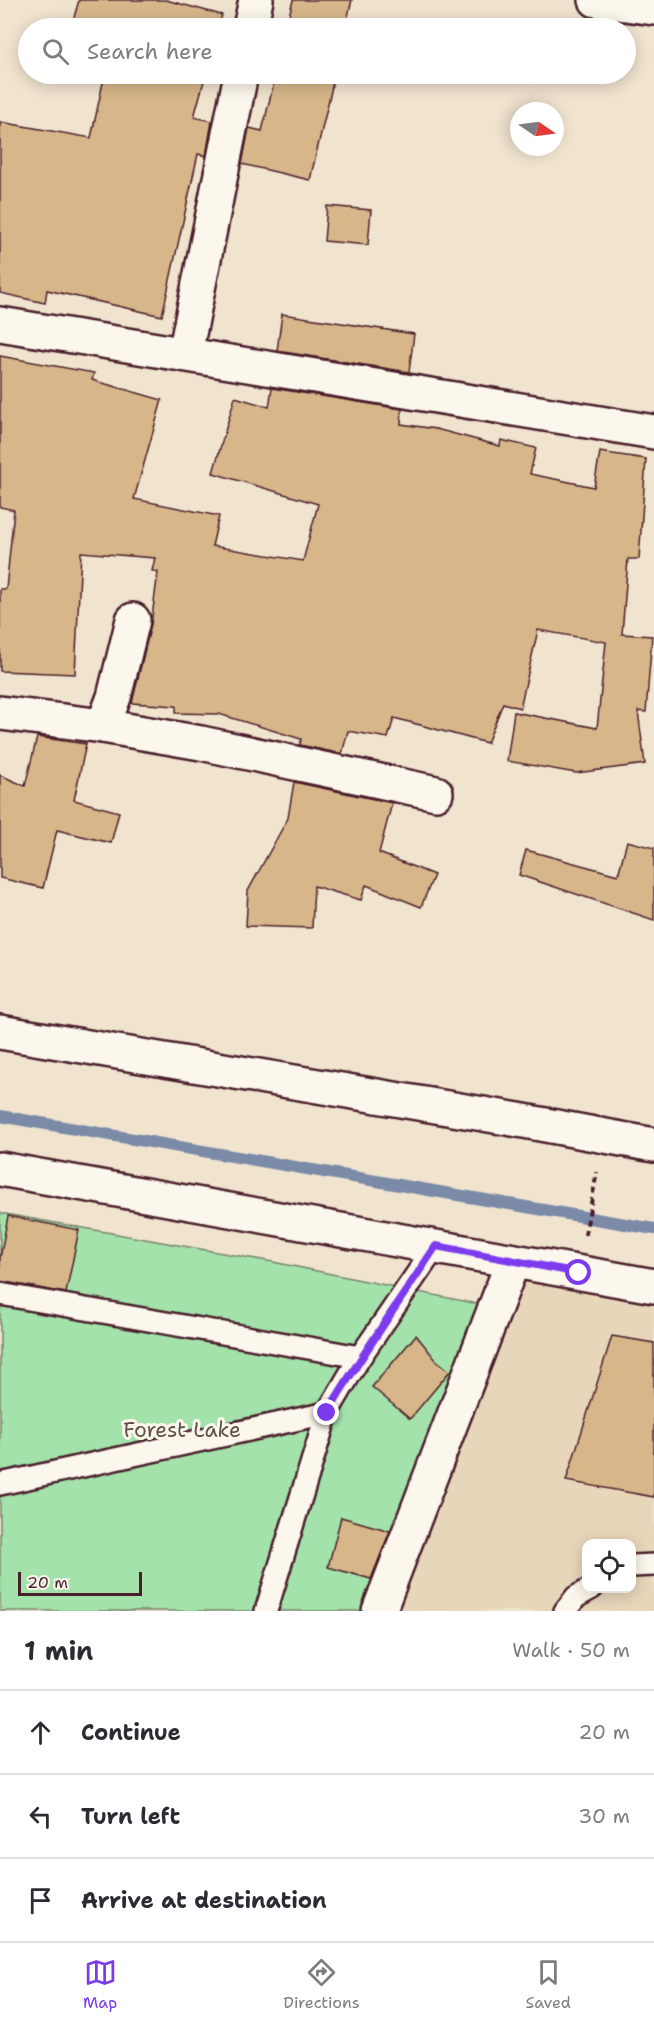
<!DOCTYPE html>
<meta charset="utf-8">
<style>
body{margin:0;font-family:"Shantell Sans",sans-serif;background:#f2f2f3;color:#2b2b33}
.controls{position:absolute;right:18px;bottom:18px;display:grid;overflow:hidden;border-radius:12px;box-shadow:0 3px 15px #0003}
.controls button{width:54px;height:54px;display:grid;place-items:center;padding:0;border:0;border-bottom:2px solid #e1e1e2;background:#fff;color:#2b2b33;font:30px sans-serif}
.compass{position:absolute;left:510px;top:102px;width:54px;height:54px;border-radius:50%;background:#fff;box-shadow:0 3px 15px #0003;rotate:103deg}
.scale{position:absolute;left:18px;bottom:15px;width:124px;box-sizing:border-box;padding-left:6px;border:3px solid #4a1f2b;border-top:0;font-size:16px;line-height:21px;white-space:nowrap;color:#4a1f2b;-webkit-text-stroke:4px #fbf7ec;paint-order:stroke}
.stop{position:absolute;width:18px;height:18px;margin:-14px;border:4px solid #7c3aed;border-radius:50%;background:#fff}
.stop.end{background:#7c3aed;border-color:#fff;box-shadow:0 2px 6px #0008}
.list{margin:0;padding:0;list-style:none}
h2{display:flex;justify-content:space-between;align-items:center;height:78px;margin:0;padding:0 24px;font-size:26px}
h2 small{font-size:20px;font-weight:400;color:#7c7c81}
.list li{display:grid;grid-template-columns:39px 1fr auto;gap:18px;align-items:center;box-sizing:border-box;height:84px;padding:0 24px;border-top:2px solid #e1e1e2}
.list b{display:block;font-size:22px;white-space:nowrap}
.list em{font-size:20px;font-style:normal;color:#7c7c81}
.icon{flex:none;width:33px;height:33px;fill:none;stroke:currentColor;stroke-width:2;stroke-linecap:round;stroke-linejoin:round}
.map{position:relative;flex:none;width:654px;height:1611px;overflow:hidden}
.search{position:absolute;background:#fff;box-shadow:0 3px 15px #0003;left:18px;right:18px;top:18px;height:66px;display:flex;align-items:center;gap:15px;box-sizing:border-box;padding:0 21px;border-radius:33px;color:#7c7c81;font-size:22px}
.sheet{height:330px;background:#fff}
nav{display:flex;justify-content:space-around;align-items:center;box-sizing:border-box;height:84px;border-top:2px solid #e1e1e2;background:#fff;font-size:16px;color:#7c7c81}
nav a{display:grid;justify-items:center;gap:3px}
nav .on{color:#7c3aed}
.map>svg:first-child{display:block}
</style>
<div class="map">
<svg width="654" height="1611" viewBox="0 0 654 1611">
<rect width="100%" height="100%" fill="#f0e4cf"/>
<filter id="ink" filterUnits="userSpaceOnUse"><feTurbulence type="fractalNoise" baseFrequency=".0167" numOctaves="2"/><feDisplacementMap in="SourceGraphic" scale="12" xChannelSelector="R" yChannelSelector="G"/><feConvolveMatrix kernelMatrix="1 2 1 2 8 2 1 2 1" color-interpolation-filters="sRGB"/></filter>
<g filter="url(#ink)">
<path fill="#e8d6ba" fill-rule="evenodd" d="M526,1262L654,1284V1611H389ZM586,1544H632V1588H586Z"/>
<path fill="#a3e3ab" stroke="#76816b" stroke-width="1.5" d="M0,1213L273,1262L478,1304L463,1382L365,1611H0Z"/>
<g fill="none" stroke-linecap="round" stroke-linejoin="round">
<path stroke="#7a8aa7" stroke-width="12" d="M0,1116L654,1229"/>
</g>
<g fill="#d7b68a" stroke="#4a1f2b" stroke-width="1.5">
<path d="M79,0H166L222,15L218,28H71Z"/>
<path d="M293,0H352L345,28H286Z"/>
<path d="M86,74H206L194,117L212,121L206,156L198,154L162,316L47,290L45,303L0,293V122L91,138L104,78Z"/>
<path d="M276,74H335L310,180L242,164L249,128L262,131Z"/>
<path d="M327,206L371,210L368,245L324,241Z"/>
<path d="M282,314L414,334L409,372L277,351Z"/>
<path d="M0,356L94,373L92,380L162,400L134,499L219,516L212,546L303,561L318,504L213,473L235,397L269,407L272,388L402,409L401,424L436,429L500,446L501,440L536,448L530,474L594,487L600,452L646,459L639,559H628L622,634L652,636L646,712L638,711L645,764L576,773L507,761L514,712L597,728L606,642L538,630L520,708L503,703L487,743L394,718L388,738L348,731L342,754L300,745L301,739L219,714L176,713V706L132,703L151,624L158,572L152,571L155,558L81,552L75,674L0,671V589H6L14,510L0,507Z"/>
<path d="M37,737L86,744L74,800L119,812L111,843L57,830L43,888L0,878V775L25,786Z"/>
<path d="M294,782L392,803L379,853L434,875L421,907L366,885L361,900L314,886L312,928L246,926L248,891L288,818Z"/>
<path d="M627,841L654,848V920L519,875L526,850L618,875Z"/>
<path d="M8,1216L79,1230L66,1293L0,1281V1258Z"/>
<path d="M416,1335L436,1360L450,1371L410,1419L372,1387Z"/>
<path d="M612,1336L654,1343V1497L566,1481Z"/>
<path d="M341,1517L390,1531L371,1579L328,1567Z"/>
</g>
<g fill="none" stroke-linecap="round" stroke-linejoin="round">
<g stroke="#4a1f2b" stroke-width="26">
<g id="service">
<path d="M0,1294L360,1357"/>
<path d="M0,1484L327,1413"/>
<path d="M632,1566L654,1565"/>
<path d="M266,1611L327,1413L360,1357L436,1246"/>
<path d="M565,1611L576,1597L592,1588"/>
</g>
</g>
<g stroke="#4a1f2b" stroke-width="38">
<g id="minor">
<path d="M596,0L654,8"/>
<path d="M250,28L256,0"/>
<path d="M0,324L654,432"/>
<path d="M185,354L241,74"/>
<path d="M0,713L103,726L114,697L133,620"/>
<path d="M103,726L201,743L436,793"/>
<path d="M0,1032L524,1121L654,1145"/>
<path d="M379,1611L513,1261"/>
</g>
</g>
<g stroke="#4a1f2b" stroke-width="38">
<path id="tertiary" d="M0,1169L654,1286"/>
</g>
<path stroke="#4a1f2b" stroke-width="4" stroke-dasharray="6 4.5" stroke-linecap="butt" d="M585,1235L597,1172"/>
<use href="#service" stroke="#fbf7ec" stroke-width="21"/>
<use href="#minor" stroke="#fbf7ec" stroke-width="33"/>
<use href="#tertiary" stroke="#fbf7ec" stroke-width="33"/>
</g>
</g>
<g fill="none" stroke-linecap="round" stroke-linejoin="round" filter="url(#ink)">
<path stroke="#7c3aed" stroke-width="8" d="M327,1413C361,1356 399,1302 436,1246L579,1273"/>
</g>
<g text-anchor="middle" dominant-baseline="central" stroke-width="6" stroke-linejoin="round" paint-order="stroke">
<g font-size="21" fill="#60504b" stroke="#fbf7ec">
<text x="182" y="1430">Forest Lake</text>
</g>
</g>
</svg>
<div class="controls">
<button><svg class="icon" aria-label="locate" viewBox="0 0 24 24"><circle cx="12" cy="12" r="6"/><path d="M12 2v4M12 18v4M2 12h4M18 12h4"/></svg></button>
</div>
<svg class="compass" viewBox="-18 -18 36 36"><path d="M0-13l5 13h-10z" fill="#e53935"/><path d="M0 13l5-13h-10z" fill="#7c7c81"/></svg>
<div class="scale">20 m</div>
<div class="stop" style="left:579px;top:1273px"></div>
<div class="stop end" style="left:327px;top:1413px"></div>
<div class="search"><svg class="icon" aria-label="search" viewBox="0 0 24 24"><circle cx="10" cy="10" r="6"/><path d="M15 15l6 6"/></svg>Search here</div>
</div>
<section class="sheet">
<h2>1 min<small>Walk · 50 m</small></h2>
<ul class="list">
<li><svg class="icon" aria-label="ahead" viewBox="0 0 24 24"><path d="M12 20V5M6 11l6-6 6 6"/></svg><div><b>Continue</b></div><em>20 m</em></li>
<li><svg class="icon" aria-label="left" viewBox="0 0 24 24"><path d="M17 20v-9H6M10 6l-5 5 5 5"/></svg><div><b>Turn left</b></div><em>30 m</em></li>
<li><svg class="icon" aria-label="arrive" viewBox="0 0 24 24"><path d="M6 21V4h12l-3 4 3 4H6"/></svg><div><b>Arrive at destination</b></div></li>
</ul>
</section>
<nav>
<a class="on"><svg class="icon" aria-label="map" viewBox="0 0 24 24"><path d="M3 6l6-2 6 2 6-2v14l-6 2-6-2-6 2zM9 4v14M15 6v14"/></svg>Map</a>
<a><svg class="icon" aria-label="directions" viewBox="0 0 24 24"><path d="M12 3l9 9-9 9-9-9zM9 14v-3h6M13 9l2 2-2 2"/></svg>Directions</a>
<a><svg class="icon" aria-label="saved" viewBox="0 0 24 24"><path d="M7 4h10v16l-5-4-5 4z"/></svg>Saved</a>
</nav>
